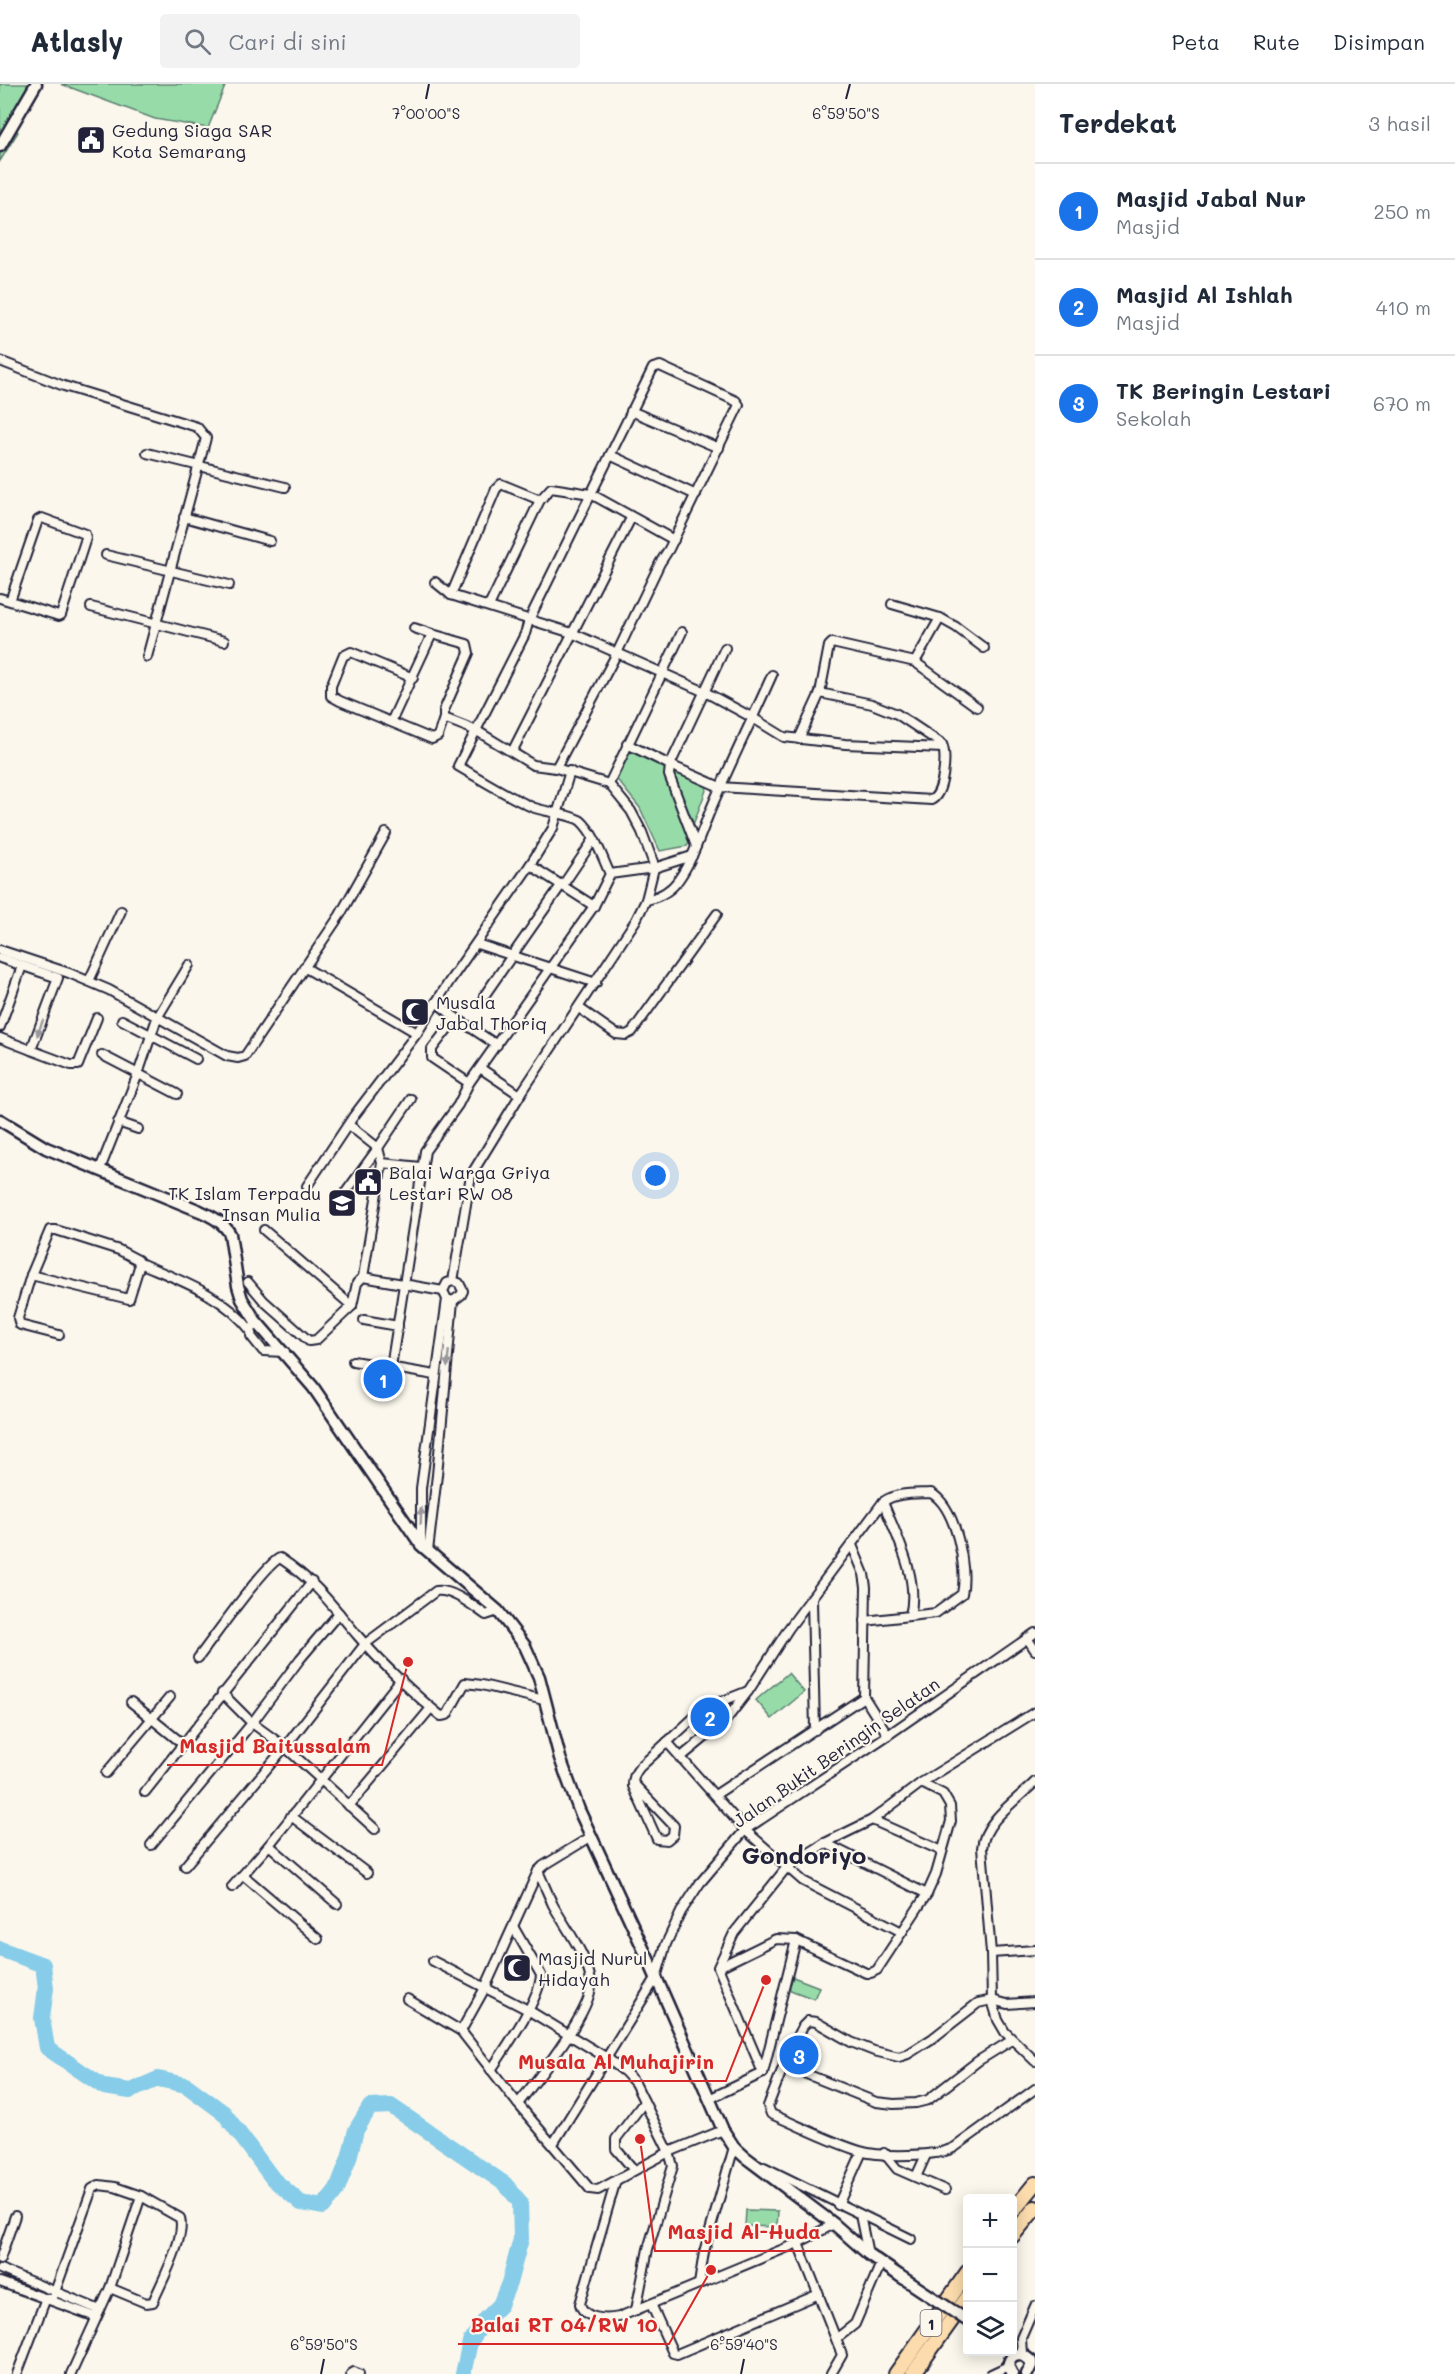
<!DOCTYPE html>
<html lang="id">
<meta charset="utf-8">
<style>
body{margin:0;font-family:Mali,sans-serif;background:#f2f2f3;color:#1f2937}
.controls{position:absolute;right:18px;bottom:18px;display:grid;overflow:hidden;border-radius:6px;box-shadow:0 3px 15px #0003}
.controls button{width:54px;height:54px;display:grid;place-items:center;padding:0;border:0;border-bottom:2px solid #e0e1e3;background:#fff;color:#1f2937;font:30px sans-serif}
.you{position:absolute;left:656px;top:1092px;width:21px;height:21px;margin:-15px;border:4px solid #fff;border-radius:50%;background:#1a73e8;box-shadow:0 0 0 9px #1a73e833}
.badge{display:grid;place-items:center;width:39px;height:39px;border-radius:50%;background:#1a73e8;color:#fff;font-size:20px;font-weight:700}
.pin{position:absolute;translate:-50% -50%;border:3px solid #fff;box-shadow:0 2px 6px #0006}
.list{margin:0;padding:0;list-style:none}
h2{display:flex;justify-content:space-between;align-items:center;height:78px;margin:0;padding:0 24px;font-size:26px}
h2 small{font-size:20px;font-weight:400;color:#747a83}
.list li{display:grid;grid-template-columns:39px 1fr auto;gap:18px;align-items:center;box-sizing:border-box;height:96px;padding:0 24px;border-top:2px solid #e0e1e3}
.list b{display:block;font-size:22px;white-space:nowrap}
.list p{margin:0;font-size:20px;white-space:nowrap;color:#747a83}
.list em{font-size:20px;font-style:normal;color:#747a83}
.icon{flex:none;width:33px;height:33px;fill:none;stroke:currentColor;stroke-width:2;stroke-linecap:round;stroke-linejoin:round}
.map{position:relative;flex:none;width:1035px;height:2290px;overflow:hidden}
header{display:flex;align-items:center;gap:36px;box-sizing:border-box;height:84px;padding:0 30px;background:#fff;border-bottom:2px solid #e0e1e3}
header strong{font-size:28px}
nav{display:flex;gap:33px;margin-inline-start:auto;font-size:21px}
.search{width:420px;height:54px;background:#f2f2f3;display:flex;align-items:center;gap:15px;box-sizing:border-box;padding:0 21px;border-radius:6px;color:#747a83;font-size:22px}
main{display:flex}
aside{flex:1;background:#fff}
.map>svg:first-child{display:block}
</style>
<header>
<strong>Atlasly</strong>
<div class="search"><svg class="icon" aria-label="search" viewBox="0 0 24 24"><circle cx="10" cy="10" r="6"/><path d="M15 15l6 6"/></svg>Cari di sini</div>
<nav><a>Peta</a><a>Rute</a><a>Disimpan</a></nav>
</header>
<main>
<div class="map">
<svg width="1035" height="2290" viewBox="0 0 1035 2290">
<rect width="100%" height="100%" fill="#fbf7ec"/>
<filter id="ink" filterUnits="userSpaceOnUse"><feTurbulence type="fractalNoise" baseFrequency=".0167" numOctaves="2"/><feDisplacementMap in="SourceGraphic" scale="12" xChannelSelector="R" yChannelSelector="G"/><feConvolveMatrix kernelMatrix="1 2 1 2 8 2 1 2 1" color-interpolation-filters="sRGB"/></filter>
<g filter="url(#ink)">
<g fill="#97dca8" stroke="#5c7f72" stroke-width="1.5">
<path d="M0,0H42L14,43L18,48L0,77Z"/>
<path d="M61,0H226L208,44L155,35Z"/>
<path d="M630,659L660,672L691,755L687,762L660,767L640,724L615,693Z"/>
<path d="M675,678L711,693L693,741L672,686Z"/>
<path d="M788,1589L804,1608L772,1635L756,1616Z"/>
<path d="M793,1893L819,1903L814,1915L788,1905Z"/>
<path d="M746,2126L778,2127L777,2143L745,2142Z"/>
</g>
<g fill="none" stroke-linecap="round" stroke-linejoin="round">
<path stroke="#87cce8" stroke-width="16" d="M0,1865L43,1881L46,1904L42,1934L47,1964L104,2003L130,2007L158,1995L186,2001L224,2029L273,2095L301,2119L323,2123L337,2105L349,2074L356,2046L370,2023L391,2022L505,2100L520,2118L521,2155L509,2199L500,2221L485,2236L470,2258L463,2290"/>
<g stroke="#22223b" stroke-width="12">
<g id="street">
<path d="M0,277L64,302L197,343L206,354L147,573"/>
<path d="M631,327L719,364"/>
<path d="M147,369L285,403"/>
<path d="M610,371L696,411"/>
<path d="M184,433L270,457"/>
<path d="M106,471L229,501"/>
<path d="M435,498L451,511L572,549L705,608L753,634L784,653L845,660L943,664"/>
<path d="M451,511L496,405L501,400L540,416L551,404L591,410L674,456"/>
<path d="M0,514L59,532L61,531L86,454L85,450L42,434L38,436L10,517"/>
<path d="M892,520L940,534L956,543L984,564"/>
<path d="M489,522L540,416"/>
<path d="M91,523L224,557"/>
<path d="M414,544L432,550"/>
<path d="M915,578L940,534"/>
<path d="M444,634L477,647L533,681L556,684L609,700L631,727L642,748L653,778L654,784L646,816L636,836L520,1011L471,1091L453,1197"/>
<path d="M391,638L432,550L467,560L469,569L444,626V634L438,652L432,655L340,617L331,612V602L343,572L351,568L413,594"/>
<path d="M799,655L820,609L829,562L832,559L915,578L977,623"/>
<path d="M627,660L670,681L725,564"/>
<path d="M512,668L631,434"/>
<path d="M609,700L682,548"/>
<path d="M696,762L669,691L670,681L720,703L931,716C944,710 947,672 942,660L897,630L872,620L820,609"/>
<path d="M530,781L594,822"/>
<path d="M610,790L654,784L692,772"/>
<path d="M563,801L594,755"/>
<path d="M646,816C660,813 671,807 679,795C695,772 702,745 713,720C732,676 753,634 772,591"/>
<path d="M477,860L596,899"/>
<path d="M0,866L69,889L109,906L227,972L238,974L245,972L340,831L386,749"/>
<path d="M0,874L58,894L31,966L0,954"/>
<path d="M304,883L417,949"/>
<path d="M89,897L121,827"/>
<path d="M484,912L562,800"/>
<path d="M436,918L456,934L497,961"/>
<path d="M579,924L616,950L626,951L632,948L717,830"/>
<path d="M456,934L432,965V974L469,999"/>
<path d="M122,936L196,975"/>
<path d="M0,943L22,882"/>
<path d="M31,966L71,981H78L97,934"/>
<path d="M102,971L177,1010"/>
<path d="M480,984L520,1011"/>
<path d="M118,1038L138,1045"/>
<path d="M349,1041L378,1064L411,1015"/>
<path d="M382,1079L421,1083"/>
<path d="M100,1085L138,990L157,934L189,881"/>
<path d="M307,1102L353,1033L417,949L449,898L530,781L553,744L570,687"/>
<path d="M346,1108L378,1064"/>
<path d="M50,1146H56L119,1166L138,1176L139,1183L129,1215L31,1191Z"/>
<path d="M264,1146L352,1222"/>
<path d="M140,1179C179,1196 224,1211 251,1247"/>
<path d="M31,1191L18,1234L20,1241L59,1251"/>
<path d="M363,1193L443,1207"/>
<path d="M248,1198L264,1217L309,1257L316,1256L352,1222L357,1199L363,1193L382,1079L378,1064"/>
<path d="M364,1236L398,1242"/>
<path d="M252,1243L251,1252L263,1267L285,1268"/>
<path d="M353,1277L435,1291"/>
<path d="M391,1283L425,1067L458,1021L469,999L594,822L610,790C602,773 595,750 581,737C571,730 545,728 532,723C507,712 482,696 458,682L525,550L529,536L653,284L660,282L736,317L739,321L669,465L660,479L617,569L556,684"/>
<path d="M883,1418C896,1452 920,1494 910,1531"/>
<path d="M421,1460V1404L447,1215L443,1207L447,1199L453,1197L459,1199L463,1207L461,1211L453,1217L447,1215"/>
<path d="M852,1461L864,1490L866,1503L864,1613L888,1651"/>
<path d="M428,1467L437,1391L453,1217"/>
<path d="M812,1516L815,1646"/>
<path d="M1027,1554L1035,1566"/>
<path d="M198,1574C213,1555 264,1481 280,1474C317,1499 330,1519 358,1552C379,1577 416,1612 441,1632L447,1631L465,1599L482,1601L544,1616"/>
<path d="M222,1609L252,1639L285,1663L375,1745"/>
<path d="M131,1618L183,1660"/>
<path d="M667,1658L745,1746L803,1797L902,1848"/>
<path d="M680,1674L726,1636L749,1606L789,1544L883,1418C896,1408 915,1410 931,1409C956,1423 968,1484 962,1510L936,1529L865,1537"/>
<path d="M106,1689L170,1613"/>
<path d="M1035,1698C1017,1716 984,1737 982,1764L991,1869L992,1916L998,1936L1005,1948L1035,1977"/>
<path d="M633,1699L674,1742L673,1751L667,1756L657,1755L633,1702C633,1693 635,1689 640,1683L699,1629L715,1620L748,1607"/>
<path d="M145,1708L312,1498"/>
<path d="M715,1711L864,1613"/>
<path d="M349,1722L431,1624"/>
<path d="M291,1732L367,1789"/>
<path d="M872,1736L942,1767"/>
<path d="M825,1759L927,1810"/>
<path d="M151,1761L252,1639L300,1575L339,1529"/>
<path d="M269,1761L337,1820"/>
<path d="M185,1782L285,1663L365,1560L436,1507C453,1505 473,1522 486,1531L498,1527"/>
<path d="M243,1791L318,1855"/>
<path d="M232,1803L269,1761L401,1595"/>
<path d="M991,1869L1035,1866"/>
<path d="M433,1877L528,1926L607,1974L625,1988L635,1999L669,2068L673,2082L648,2165L636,2226"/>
<path d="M719,1883L776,1855L796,1856L866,1889H871L877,1886L927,1810L936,1790L951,1737L950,1722L943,1710L921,1699"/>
<path d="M407,1915L461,1947L518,2020L590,2105L598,2106L669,2068L723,2046"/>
<path d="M461,1947L485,1904L538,1787L543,1782L592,1752"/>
<path d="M1012,1956L978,1977L928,2016L916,2019L894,2020L876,2018L784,1981L803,1942L808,1937L816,1938L851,1958L874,1967L899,1973L908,1970L933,1954L978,1919L992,1916L1007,1920L1035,1918"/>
<path d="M784,1981L768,2022L771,2030C800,2042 830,2058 860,2067C880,2073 938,2073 955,2063L1035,2005"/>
<path d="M491,1986C505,1965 540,1915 541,1891L514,1844"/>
<path d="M763,1989L718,1883L734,1849L787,1783L825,1759L872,1736L921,1699L1035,1628"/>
<path d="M763,1989L796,1856"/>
<path d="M709,2015L763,1989"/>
<path d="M518,2020C535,1998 594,1925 591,1899C589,1874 565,1843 553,1821C548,1810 543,1798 538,1787"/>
<path d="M553,2060L656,1894L666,1860L681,1828L700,1799L745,1746L888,1651L1035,1549"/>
<path d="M884,2069L897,2085L945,2106"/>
<path d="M764,2083L911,2155"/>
<path d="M634,2086L616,2065V2055L644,2018"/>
<path d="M916,2093L926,2071"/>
<path d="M616,2096L580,2220C584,2235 605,2236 619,2233L798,2159L834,2140"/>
<path d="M838,2121L862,2068"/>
<path d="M860,2131L868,2170"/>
<path d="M798,2159L836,2255"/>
<path d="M0,2175L15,2132"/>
<path d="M0,2185L100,2226"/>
<path d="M0,2198L96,2233"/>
<path d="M699,2200L704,2168L734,2063"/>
<path d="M110,2204L146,2219L153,2218C161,2199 186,2153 180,2134L141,2112"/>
<path d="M52,2216L92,2105L99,2101L115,2103L141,2112L110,2204L71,2290"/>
<path d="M651,2220L673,2269L677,2270L819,2210"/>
<path d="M1022,2270L1021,2254L1035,2222"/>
<path d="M17,2290L46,2214"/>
<path d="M351,2290L354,2288L359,2290"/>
<path d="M831,2290L842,2271L836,2255L855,2240L881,2179"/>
<path d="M991,2290L1008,2282"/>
</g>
</g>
<g stroke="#22223b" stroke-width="15">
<g id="secondary">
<path d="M0,62L36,0"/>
<path d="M0,1036L46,1064L200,1127C213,1133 223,1138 230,1150L238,1202L242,1215L255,1236L313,1303L421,1461L498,1527L525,1562L539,1593L560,1674L579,1726L648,1875L723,2046L734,2063L745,2073L834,2140L868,2170L900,2192"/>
<path d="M1012,2290L1008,2282C1010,2273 1013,2270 1022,2270L1031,2277V2282L1027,2290"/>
</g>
</g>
<g stroke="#22223b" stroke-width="18">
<g id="highway">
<path d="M1012,2128L1035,2100"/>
<path d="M1012,2152L1035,2124"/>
<path d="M896,2290L968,2188"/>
<path d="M913,2290L968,2213"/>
</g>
</g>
<use href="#street" stroke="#fbf7ec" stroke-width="8"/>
<use href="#secondary" stroke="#fbf7ec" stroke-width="10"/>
<use href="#highway" stroke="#fcdcac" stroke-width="14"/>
<g stroke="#22223b" stroke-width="15" stroke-linecap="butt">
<path id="secondary-bridge" d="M900,2192L968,2237"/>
</g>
<use href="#secondary-bridge" stroke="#fbf7ec" stroke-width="10"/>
</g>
<defs><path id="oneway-solid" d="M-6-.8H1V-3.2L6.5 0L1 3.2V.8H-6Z" transform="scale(1.5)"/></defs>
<g fill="#99979c">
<use href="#oneway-solid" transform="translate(40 944) rotate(110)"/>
<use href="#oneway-solid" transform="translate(448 1275) rotate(95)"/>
<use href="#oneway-solid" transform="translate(421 1432) rotate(-88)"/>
</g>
</g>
<path fill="none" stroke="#22223b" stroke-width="2" d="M426,15L429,0M846,15L850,0M321,2290L324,2275M741,2290L744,2275"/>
<defs>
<g id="civic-square" transform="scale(1.5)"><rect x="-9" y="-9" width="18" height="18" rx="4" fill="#22223b" stroke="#fbf7ec"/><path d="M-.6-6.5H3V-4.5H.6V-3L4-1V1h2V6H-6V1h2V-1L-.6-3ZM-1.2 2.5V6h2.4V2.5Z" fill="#fff"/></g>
<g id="mosque-square" transform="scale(1.5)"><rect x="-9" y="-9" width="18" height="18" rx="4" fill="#22223b" stroke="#fbf7ec"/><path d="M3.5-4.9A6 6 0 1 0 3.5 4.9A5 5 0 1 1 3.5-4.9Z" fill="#fff"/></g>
<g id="school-square" transform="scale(1.5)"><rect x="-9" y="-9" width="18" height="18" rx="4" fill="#22223b" stroke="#fbf7ec"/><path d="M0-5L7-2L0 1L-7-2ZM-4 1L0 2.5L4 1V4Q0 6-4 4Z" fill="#fff"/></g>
</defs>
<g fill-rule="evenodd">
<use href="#civic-square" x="91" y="56"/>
<use href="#mosque-square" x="415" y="928"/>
<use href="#civic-square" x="368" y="1098"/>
<use href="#school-square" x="342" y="1119"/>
<use href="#mosque-square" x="517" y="1884"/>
</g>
<g text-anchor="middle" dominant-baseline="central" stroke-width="4.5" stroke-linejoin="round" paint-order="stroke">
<rect fill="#fbf7ec" stroke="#636270" stroke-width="1.5" x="920.5" y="2226" width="21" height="26" rx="4.5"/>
<g font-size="16" font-weight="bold" fill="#22223b">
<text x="931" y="2239">1</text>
</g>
<g font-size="18" fill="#22223b" stroke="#fbf7ec" text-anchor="start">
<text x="112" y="46">Gedung Siaga SAR<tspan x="112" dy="21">Kota Semarang</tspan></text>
<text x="436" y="918">Musala<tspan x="436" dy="21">Jabal Thoriq</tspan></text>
<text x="389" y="1088">Balai Warga Griya<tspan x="389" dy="21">Lestari RW 08</tspan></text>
<text x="321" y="1109" text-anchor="end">TK Islam Terpadu<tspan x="321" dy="21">Insan Mulia</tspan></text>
<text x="538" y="1874">Masjid Nurul<tspan x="538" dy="21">Hidayah</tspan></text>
</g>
<g font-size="18" fill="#22223b" stroke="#fbf7ec">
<text transform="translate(836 1668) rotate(-35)">Jalan Bukit Beringin Selatan</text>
</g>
<g font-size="24" font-weight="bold" fill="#22223b" stroke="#fbf7ec">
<text x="804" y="1770">Gondoriyo</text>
</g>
</g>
<g font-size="15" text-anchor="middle" fill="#22223b" stroke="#fbf7ec" stroke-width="4.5" stroke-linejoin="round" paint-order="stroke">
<text x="426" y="35">7°00'00"S</text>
<text x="846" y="35">6°59'50"S</text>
<text x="324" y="2266">6°59'50"S</text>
<text x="744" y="2266">6°59'40"S</text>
</g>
<path fill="none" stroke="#d62828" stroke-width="2" d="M408 1578L382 1681H167M766 1896L726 1997H506M640 2055L655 2167H832M711 2186L669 2260H458"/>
<g fill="#d62828" stroke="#fbf7ec" stroke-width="2">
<circle cx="408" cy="1578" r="6"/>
<circle cx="766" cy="1896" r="6"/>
<circle cx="640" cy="2055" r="6"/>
<circle cx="711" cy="2186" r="6"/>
</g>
<g font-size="20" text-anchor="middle" font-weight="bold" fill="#d62828" stroke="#fbf7ec" stroke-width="4.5" stroke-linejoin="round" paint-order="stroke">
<text x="275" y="1669">Masjid Baitussalam</text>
<text x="616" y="1985">Musala Al Muhajirin</text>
<text x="744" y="2155">Masjid Al-Huda</text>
<text x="564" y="2248">Balai RT 04/RW 10</text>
</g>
</svg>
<div class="controls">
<button>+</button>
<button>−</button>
<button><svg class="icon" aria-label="layers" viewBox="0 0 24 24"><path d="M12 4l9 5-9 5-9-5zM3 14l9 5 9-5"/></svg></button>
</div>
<div class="you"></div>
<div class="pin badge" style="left:383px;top:1295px">1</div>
<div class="pin badge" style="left:710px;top:1633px">2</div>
<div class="pin badge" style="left:799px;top:1971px">3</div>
</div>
<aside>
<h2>Terdekat<small>3 hasil</small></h2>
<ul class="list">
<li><span class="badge">1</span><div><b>Masjid Jabal Nur</b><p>Masjid</p></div><em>250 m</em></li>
<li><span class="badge">2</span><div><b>Masjid Al Ishlah</b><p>Masjid</p></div><em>410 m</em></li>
<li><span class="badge">3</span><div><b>TK Beringin Lestari</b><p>Sekolah</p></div><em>670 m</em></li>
</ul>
</aside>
</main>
